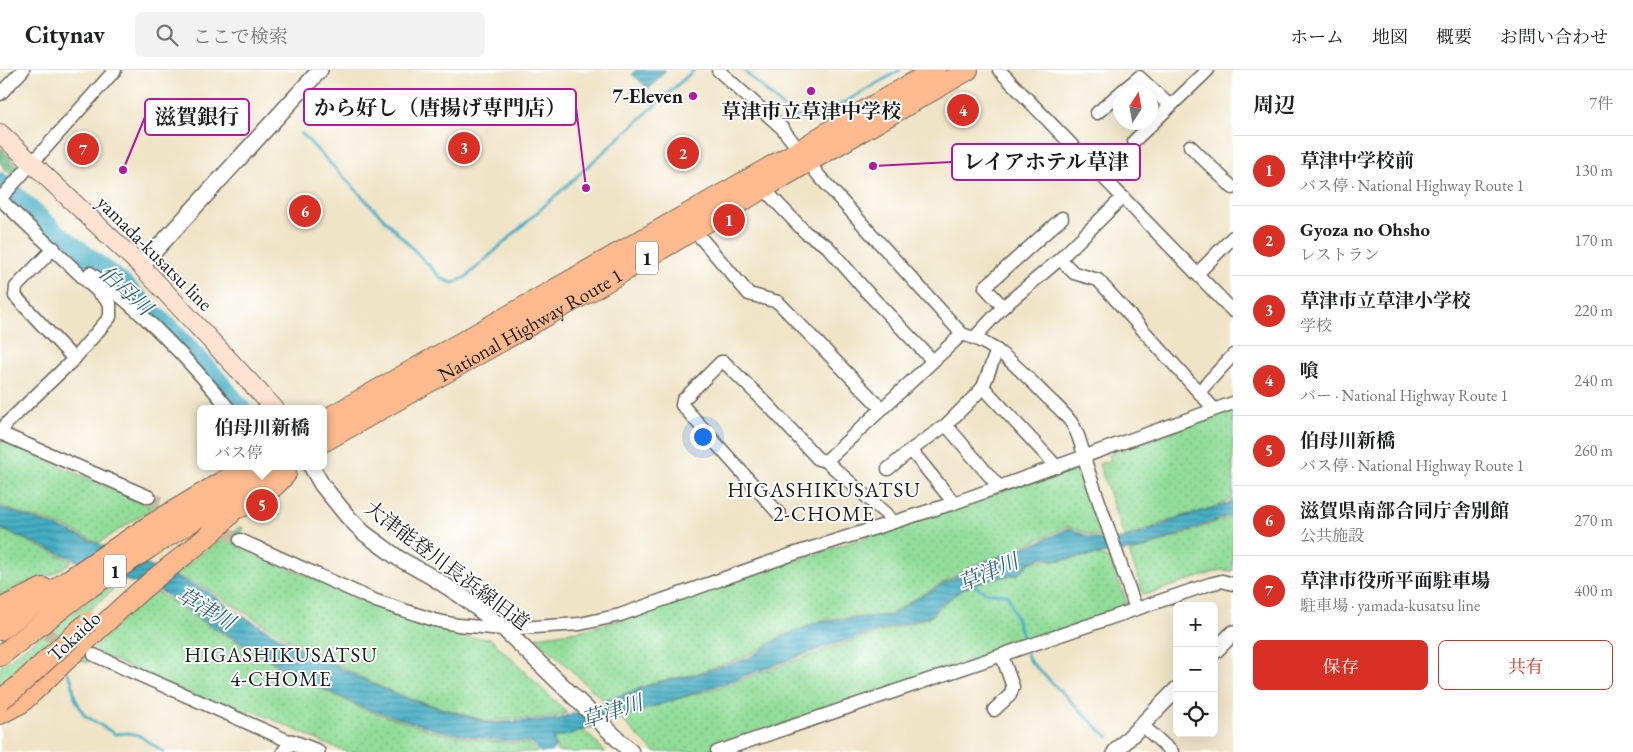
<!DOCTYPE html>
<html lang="ja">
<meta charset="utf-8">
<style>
body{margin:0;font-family:"EB Garamond","Noto Serif JP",serif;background:#f2f2f2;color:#202124}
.controls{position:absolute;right:15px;bottom:15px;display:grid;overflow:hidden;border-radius:8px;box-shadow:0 5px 20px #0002}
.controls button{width:45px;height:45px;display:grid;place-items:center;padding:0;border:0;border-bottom:1px solid #e0e0e0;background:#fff;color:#202124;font:25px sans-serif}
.compass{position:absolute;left:1113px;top:15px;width:45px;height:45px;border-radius:50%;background:#fff;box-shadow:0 5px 20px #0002;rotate:11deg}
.you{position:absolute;left:702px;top:366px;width:18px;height:18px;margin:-12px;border:4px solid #fff;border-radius:50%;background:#1a73e8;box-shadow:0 0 0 8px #1a73e833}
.badge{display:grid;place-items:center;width:32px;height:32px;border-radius:50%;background:#d93025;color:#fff;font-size:16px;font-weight:700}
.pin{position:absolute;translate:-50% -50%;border:2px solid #fff;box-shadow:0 1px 5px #0006}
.popup{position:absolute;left:197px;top:335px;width:130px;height:65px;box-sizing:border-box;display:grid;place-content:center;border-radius:8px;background:#fff;filter:drop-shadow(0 1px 4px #0005);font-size:16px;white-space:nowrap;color:#757577}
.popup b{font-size:19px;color:#202124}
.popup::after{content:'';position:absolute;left:50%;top:100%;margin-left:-10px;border:10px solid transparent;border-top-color:#fff}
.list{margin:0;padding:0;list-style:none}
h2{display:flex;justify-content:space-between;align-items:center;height:65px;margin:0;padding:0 20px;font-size:21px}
h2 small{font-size:16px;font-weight:400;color:#757577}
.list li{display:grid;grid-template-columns:32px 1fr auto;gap:15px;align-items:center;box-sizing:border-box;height:70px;padding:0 20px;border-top:1px solid #e0e0e0}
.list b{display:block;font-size:19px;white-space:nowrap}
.list p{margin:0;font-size:16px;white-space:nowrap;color:#757577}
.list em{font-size:16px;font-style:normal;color:#757577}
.actions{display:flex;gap:10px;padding:15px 20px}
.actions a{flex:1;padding:11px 0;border:1px solid #d93025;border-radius:8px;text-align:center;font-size:18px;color:#d93025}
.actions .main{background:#d93025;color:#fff}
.icon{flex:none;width:28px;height:28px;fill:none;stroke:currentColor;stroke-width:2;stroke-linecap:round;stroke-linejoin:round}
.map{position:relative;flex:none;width:1233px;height:682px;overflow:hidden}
header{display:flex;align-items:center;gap:30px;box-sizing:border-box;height:70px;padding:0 25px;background:#fff;border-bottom:1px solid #e0e0e0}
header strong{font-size:24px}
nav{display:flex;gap:28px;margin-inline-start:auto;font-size:18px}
.search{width:350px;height:45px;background:#f2f2f2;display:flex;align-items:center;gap:12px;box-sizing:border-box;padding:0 18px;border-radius:8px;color:#757577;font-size:19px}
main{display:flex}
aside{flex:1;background:#fff}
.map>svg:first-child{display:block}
</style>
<header>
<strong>Citynav</strong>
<div class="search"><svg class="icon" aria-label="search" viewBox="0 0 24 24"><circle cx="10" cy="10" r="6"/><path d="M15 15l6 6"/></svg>ここで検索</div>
<nav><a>ホーム</a><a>地図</a><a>概要</a><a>お問い合わせ</a></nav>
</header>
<main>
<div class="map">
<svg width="1233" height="682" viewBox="0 0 1233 682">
<defs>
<pattern id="grass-dots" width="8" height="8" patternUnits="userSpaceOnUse" patternTransform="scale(1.25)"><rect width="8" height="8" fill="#92dd9a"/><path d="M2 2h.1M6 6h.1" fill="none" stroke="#7dbd84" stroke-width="1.8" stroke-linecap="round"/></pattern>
<pattern id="forest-crowns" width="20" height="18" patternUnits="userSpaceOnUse" patternTransform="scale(1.25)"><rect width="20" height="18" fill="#75bc82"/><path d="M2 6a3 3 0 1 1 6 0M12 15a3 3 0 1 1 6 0" fill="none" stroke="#5f986a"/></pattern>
<pattern id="water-rules" width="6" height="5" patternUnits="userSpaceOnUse" patternTransform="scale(1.25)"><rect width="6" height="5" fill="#44adc4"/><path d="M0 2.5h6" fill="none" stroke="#388c9e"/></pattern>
</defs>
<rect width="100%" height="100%" fill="#fff"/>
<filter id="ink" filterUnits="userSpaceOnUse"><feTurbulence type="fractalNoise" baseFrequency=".02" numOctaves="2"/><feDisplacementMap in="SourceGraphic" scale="10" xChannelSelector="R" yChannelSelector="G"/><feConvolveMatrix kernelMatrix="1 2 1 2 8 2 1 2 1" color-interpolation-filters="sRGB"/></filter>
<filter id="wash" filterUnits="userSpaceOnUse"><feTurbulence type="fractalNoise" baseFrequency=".0096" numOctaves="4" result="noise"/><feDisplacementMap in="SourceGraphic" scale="20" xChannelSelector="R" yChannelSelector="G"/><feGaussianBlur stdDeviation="1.12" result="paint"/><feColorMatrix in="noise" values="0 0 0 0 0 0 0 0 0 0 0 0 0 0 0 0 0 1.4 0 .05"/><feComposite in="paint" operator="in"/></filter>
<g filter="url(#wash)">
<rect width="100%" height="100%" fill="#f0e4c7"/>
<g fill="url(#grass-dots)" stroke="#577c5b">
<path d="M1233,339V427C1219,439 1197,441 1179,447C1160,453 1143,463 1124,467L1099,394L1111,390L1109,385Z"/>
<path d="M0,369L149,436L155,427L158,434L99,473L65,457L16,442L0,435Z"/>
<path d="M1076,396L1081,399L1104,468L1091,465L1068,456L1011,482L978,493L911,531L889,545L825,549L782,566L748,586L695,604L659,611L604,631L536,567L579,561L621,550Z"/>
<path d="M1233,446V501L1221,500L1144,525L1129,482L1140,480Z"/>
<path d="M241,457L243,458L241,463L239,462L234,474L391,543L409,550L455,561L453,566L491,569L567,643L556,647L497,650L489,652L409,628L383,618L289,570L206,518L173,505L213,475Z"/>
<path d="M0,459L72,491L55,503L20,515L0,527Z"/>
<path d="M1097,485L1110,489L1127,533L1125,538L701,682H654L620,648L674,630L720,617L833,577L933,546L940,537L963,519L990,509L1018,505L1031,492L1045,489L1056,491Z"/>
<path d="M115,513L117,516L15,607L0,617V597L39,567Z"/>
<path d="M154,520L199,550L256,582L287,602L363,639L441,663L487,671L530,674L538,682H347L324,673L250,639L248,643L221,637L92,581L87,593L80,590Z"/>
<path d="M584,660L606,682H557L554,668Z"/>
</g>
<path fill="url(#forest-crowns)" stroke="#486c4f" d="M0,77L17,95V101L13,107L0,93Z"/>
<g fill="url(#water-rules)" stroke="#306470">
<path d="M636,0H666L649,19L632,4Z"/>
<path d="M1233,429V444L1140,479L1056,490L1044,487L1031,491L1019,504L990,509L962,519L939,536L932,545L822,578L734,610L568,665L553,668L555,678L551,682H540L531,672L487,669L441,661L362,637L288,601L257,581L200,549L159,520L117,508L0,458V437L15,443L64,459L207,521L235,541L291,574L381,618L408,629L489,653L558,649L659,612L695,605L749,588L782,567L823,551L890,546L911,532L978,495L1036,473L1069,458C1080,463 1093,470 1105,470C1132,471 1155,457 1179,448C1195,443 1211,439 1227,434Z"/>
</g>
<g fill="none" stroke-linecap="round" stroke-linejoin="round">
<g stroke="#44adc4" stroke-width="3">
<path d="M743,0L794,47L821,46L900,0"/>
<path d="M301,63L442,209L453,213L466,207L694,0"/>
<path d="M970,514L988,523L1008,525L1024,571"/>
<path d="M1027,584L1029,590L1100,660L1109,667"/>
<path d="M67,602L72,611L75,628L84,645L115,664L128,663L138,665L164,682"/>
</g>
<path stroke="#44adc4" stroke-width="20" d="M0,112L54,161L118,210L172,261L212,304L241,339"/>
</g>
</g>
<g filter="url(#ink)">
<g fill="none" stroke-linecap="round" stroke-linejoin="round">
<g stroke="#c6bca5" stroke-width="12" stroke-dasharray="12 6" stroke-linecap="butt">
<path d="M149,427L178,441"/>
<path d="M210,456L240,470"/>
<path d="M29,557L71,575"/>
</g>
<g stroke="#666258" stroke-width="15">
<g id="minor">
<path d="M718,0L782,58L819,106L962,264C998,274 1020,300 1045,325C1055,335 1067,344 1074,357C1081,369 1083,384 1087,397L1136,539"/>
<path d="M999,0L1233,241"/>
<path d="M1121,22L1139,7L1170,36"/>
<path d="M0,24L23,0"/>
<path d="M1097,43L1120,23"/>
<path d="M1134,71L1208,0"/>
<path d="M1190,76L1233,118"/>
<path d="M764,119L806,163L827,176L866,221L933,291"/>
<path d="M694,160L749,224L778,232L881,338"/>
<path d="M54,178L16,217L15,226L74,289"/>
<path d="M1060,189L1074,203L1098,210L1214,339"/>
<path d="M90,203C139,237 191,292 229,339"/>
<path d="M1197,204L1233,167"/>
<path d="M1003,237L985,217L1062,148"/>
<path d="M975,267L1003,237L1060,189L1123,127"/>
<path d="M983,317L1057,397"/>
<path d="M1199,322L1233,285"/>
<path d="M946,355L999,417"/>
<path d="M0,363L149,427"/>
<path d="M1,364L6,354L74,289L110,247V233L0,129L115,0"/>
<path d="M911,380L954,433"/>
<path d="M826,391L962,264"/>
<path d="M888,399L911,380L946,355L972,329L983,317L997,280"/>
<path d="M780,445L682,335L683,330L721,292H724L769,336L818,389L826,391L886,444L892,452"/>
<path d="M240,470L376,531L434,550L458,555L504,559L580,554L620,545L790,485L954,433L1233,333"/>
<path d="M94,585L291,672L283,682"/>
<path d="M994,640L1010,625L1013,617L1002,586"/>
<path d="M1142,655L1172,682"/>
<path d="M717,682L1210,514L1222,511L1233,514"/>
</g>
</g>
<g stroke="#666258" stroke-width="18">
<g id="tertiary">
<path d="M141,196L320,0"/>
<path d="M311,396L322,415L348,447L364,463L398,488L432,507L463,527L504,559L631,682"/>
<path d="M1214,582L1233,563"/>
<path d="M291,672L317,682"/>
<path d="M1115,682L1177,619"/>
</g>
</g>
<g stroke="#666258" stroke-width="20">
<path id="secondary" d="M0,63L141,196L275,339"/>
</g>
<g stroke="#666258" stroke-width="22">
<g id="trunk">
<path d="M323,351L800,80L836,57L935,0"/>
<path id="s1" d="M323,372L599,216L808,92L968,0"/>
<path d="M230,439C252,438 272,420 286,404"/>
<path d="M0,539L43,518"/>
<path d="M0,560L71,508L152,454L248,396"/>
<path d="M0,586L83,522L149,478L282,396"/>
<path d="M0,644L21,633C63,594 103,553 146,516C178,488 218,464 242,429"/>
</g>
</g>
<use href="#minor" stroke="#fff" stroke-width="12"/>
<use href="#tertiary" stroke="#fff" stroke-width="15"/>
<use href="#secondary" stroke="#fee3d2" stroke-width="18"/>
<use href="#trunk" stroke="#fcba8e" stroke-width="20"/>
<g stroke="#666258" stroke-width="22" stroke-linecap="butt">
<path id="trunk-bridge" d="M0,630L16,618L88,552"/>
</g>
<use href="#trunk-bridge" stroke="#fcba8e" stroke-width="20"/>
</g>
</g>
<g fill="#b5179e" stroke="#fff" stroke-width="2">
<circle cx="811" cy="21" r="5"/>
<circle cx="693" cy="26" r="5"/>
</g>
<g text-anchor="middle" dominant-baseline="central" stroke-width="4" stroke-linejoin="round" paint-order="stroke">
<g fill="#fff" stroke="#606060" stroke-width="1">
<rect x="636" y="171.5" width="22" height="33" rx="4"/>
<rect x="104" y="484.5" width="22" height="33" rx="4"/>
</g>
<g font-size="19" font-weight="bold" fill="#1c1c1c">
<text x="647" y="188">1</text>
<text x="115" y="501">1</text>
</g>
<g font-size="20" font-weight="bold" fill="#1c1c1c" stroke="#fff" text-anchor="end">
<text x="683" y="26">7-Eleven</text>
<text x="811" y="41" text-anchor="middle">草津市立草津中学校</text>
</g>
<g font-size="20" fill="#1c1c1c" stroke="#fff">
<text transform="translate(155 183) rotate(45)">yamada-kusatsu line</text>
<text stroke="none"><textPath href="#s1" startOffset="238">National Highway Route 1</textPath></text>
<text transform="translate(447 495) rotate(37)">大津能登川長浜線旧道</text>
<text transform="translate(74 566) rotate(-43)">Tokaido</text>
</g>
<g font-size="21" font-style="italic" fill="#306470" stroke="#fff">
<text transform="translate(126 220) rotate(42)">伯母川</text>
<text transform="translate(988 502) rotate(-23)">草津川</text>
<text transform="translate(206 538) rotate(30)">草津川</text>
<text transform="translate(612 641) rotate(-18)">草津川</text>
</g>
<g font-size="21" letter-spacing="1" fill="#1c1c1c" stroke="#fff">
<text x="824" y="419">HIGASHIKUSATSU<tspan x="824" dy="24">2-CHOME</tspan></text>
<text x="281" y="584">HIGASHIKUSATSU<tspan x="281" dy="24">4-CHOME</tspan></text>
</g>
</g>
<path fill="none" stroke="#b5179e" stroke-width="2" d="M586 118L576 37M123 100L145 47M873 96L952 92"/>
<g fill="#b5179e" stroke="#fff" stroke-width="2">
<circle cx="586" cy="118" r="5"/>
<circle cx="123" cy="100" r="5"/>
<circle cx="873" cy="96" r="5"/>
</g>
<g fill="#fff" stroke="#b5179e" stroke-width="2">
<rect x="304" y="19" width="272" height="36" rx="5"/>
<rect x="145" y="29" width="104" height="36" rx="5"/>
<rect x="952" y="74" width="188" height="36" rx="5"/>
</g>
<g font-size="21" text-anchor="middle" font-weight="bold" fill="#1c1c1c">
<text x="440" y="45">から好し（唐揚げ専門店）</text>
<text x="197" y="54">滋賀銀行</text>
<text x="1046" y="99">レイアホテル草津</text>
</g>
</svg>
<div class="controls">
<button>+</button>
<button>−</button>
<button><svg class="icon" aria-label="locate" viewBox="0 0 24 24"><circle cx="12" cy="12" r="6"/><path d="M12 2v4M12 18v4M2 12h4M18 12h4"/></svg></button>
</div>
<svg class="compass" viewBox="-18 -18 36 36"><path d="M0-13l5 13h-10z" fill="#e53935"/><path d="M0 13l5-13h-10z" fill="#757577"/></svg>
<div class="you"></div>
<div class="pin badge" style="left:729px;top:150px">1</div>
<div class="pin badge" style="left:683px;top:83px">2</div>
<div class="pin badge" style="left:464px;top:78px">3</div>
<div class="pin badge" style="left:963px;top:40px">4</div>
<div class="pin badge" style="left:262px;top:435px">5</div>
<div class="popup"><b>伯母川新橋</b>バス停</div>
<div class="pin badge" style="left:305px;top:141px">6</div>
<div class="pin badge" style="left:83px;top:79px">7</div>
</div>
<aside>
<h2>周辺<small>7件</small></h2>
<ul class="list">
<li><span class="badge">1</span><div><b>草津中学校前</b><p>バス停 · National Highway Route 1</p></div><em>130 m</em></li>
<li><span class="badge">2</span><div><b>Gyoza no Ohsho</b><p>レストラン</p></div><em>170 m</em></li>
<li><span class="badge">3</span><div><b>草津市立草津小学校</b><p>学校</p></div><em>220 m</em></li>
<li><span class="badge">4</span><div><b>喰</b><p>バー · National Highway Route 1</p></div><em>240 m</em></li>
<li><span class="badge">5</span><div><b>伯母川新橋</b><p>バス停 · National Highway Route 1</p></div><em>260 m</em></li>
<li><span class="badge">6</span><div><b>滋賀県南部合同庁舎別館</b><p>公共施設</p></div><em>270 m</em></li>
<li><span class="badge">7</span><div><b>草津市役所平面駐車場</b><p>駐車場 · yamada-kusatsu line</p></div><em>400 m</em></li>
</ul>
<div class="actions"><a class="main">保存</a><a>共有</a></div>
</aside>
</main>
